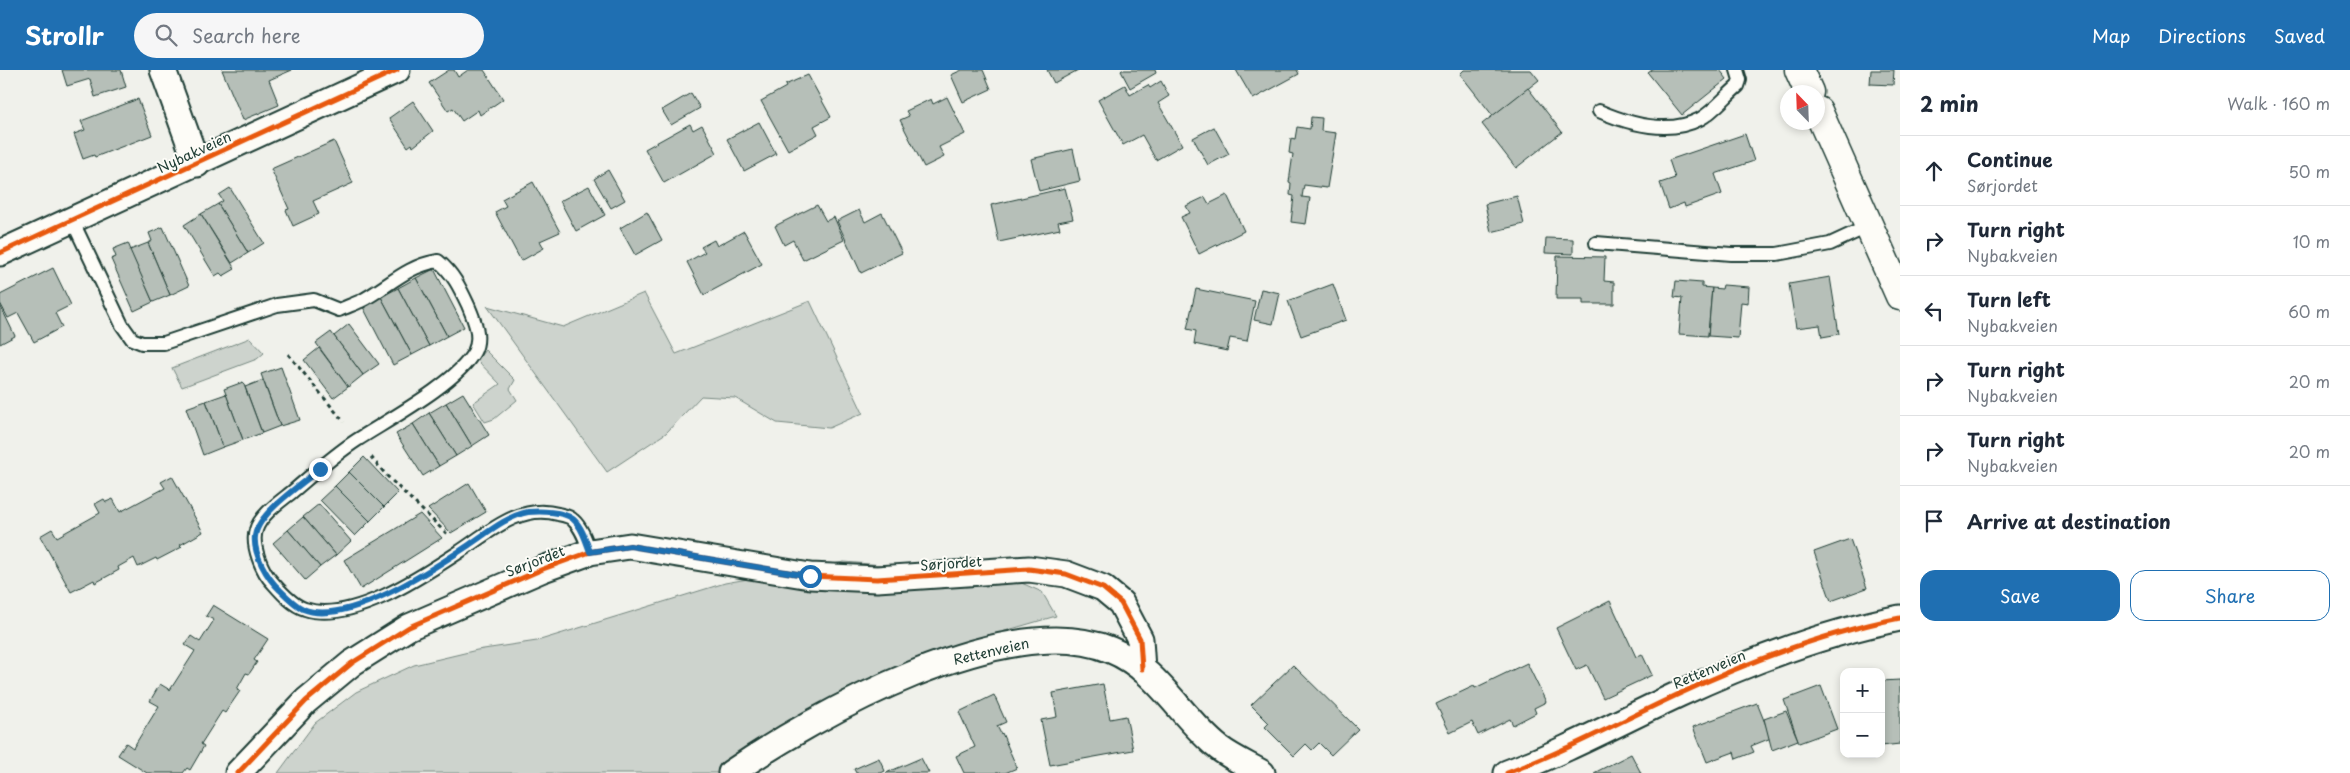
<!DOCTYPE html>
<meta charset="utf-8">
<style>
body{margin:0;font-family:"Playpen Sans",sans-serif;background:#f6f6f7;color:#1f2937}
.controls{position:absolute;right:15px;bottom:15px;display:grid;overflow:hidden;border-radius:10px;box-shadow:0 2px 8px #0003}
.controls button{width:45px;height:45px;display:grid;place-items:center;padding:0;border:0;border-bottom:1px solid #e0e1e3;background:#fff;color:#1f2937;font:25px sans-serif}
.compass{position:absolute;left:1780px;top:15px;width:45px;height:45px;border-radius:50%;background:#fff;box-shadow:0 2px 8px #0003;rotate:337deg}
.stop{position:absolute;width:15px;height:15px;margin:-11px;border:4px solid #1f6fb2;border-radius:50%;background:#fff}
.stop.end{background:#1f6fb2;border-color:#fff;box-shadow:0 1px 5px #0008}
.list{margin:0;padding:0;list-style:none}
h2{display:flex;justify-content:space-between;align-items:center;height:65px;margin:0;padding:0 20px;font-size:21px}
h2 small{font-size:16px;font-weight:400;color:#747a83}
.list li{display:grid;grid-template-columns:32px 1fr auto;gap:15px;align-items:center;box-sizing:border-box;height:70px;padding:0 20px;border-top:1px solid #e0e1e3}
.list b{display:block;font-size:19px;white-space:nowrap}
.list p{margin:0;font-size:16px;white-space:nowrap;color:#747a83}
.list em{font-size:16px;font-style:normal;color:#747a83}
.actions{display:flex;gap:10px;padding:15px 20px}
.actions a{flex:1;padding:11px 0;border:1px solid #1f6fb2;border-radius:15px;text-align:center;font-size:18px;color:#1f6fb2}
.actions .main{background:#1f6fb2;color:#fff}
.icon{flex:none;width:28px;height:28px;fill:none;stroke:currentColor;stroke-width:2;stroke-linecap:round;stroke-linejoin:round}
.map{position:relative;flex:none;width:1900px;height:703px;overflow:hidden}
header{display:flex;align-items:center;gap:30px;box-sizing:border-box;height:70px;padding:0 25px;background:#1f6fb2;color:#fff}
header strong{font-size:24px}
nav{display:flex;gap:28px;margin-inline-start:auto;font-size:18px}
.search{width:350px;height:45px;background:#f6f6f7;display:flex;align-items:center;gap:12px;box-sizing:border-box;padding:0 18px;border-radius:28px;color:#747a83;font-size:19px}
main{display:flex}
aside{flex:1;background:#fff}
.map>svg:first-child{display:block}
</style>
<header>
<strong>Strollr</strong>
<div class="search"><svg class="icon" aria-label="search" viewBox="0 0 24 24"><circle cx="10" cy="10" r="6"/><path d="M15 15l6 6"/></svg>Search here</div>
<nav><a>Map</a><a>Directions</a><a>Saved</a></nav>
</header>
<main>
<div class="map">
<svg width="1900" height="703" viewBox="0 0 1900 703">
<rect width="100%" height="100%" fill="#f0f1eb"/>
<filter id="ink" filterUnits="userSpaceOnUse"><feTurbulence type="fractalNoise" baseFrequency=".02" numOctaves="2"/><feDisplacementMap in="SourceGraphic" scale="10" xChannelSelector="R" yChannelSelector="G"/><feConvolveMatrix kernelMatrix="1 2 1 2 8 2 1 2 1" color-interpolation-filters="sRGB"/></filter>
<g filter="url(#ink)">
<g fill="#cdd3cd" stroke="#768880">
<path d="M644,223L676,284L810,231L863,343L829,358L777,353L735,328L701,326L666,363L607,402L487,236L563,257Z"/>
<path d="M250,268L264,283L257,289L182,317L172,298Z"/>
<path d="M485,280L515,310L510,319L517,330L494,349L485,352L473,333L500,314L477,290Z"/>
<path d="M844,492L1001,504L1042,522L1056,546L1008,560L961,578L746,703H278L315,653L356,622L414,595L477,580L537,571L725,513Z"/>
</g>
<g fill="#b6bfb8" stroke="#1f3d34">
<path d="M62,0H121L126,17L95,27L90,9L67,16Z"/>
<path d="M222,0H292L269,10L279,35L243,50Z"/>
<path d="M449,0H454L458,7L468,0H484L503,29L480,45L478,40L462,51L453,38L448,41L429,13Z"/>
<path d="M962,0H983L991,19L963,32L951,5Z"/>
<path d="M1047,0H1078L1054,13Z"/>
<path d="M1122,0H1155L1156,3L1130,18L1121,1Z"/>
<path d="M1236,0H1297L1299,4L1253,29Z"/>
<path d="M1464,0H1531L1539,10L1493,46L1460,4Z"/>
<path d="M1652,0H1720L1727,9L1682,45L1648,3Z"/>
<path d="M1871,0H1894L1893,15L1870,14Z"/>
<path d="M808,5L831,47L814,56L818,64L788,80L761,31L786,17L785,15Z"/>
<path d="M1161,11L1169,26L1158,33L1182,75L1156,90L1142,65L1123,75L1098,30L1125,15L1130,25L1148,15L1150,18Z"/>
<path d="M1528,18L1562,62L1516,98L1482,54Z"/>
<path d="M691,23L700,38L671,55L662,40Z"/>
<path d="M947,27L965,64L939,77L944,87L924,97L900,50L909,46L906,41L931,29L933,34Z"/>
<path d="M138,29L152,65L95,87L94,85L83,89L74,64L85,60L81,51Z"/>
<path d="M413,31L433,61L413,77L412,74L408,77L389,48Z"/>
<path d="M1311,47L1322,48L1321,61L1336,63L1327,118L1304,115L1302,127L1310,128L1306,154L1291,152L1294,126L1290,125L1291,113L1289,112L1293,84L1289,83L1291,68L1295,69L1297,57L1310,59Z"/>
<path d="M759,52L776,84L744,101L727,69Z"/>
<path d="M690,54L693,60L702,55L717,83L664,113L645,79Z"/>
<path d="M1214,57L1229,84L1208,95L1193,68Z"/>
<path d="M1745,64L1754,91L1715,104L1722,124L1685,137L1684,133L1669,139L1660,113L1675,108L1669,90Z"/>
<path d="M334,71L353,113L313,131L319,144L293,156L286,140L289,139L271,99Z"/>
<path d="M1073,79L1080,111L1039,121L1031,89Z"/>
<path d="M608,100L625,130L611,138L594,109Z"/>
<path d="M533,112L560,162L540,171L544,178L521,191L495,142L506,136L502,129Z"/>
<path d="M589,116L605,145L576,161L560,131Z"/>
<path d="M230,118L264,173L248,183L218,134L223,131L219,125Z"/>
<path d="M1065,118L1073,149L1058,152L1060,159L999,172L991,135Z"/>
<path d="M1227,125L1244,161L1199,184L1181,147L1190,143L1186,136L1205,127L1209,134Z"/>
<path d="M1517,126L1524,154L1491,162L1485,134Z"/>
<path d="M218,134L248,183L232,193L201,144Z"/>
<path d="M817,135L826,151L834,147L844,170L803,190L793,170L784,175L775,156Z"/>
<path d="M859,140L865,152L882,143L902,183L861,203L837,151Z"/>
<path d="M647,142L662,170L635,185L620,158Z"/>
<path d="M201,144L235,199L223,206L220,203L215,206L184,155Z"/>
<path d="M163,157L189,216L170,225L148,173L152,171L149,163Z"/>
<path d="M744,161L762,194L704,225L687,192L705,182L701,177L714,170L717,176Z"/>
<path d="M1546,168L1573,169V184L1545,183Z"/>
<path d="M128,173L153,232L134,241L111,189L116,187L113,179Z"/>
<path d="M148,173L170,225L153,232L130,180Z"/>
<path d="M1557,186L1605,187L1604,211L1614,212V234H1583V229H1556Z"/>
<path d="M53,198L71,235L55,243L62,257L34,272L18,243L8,248L0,233V225Z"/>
<path d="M434,199L464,257L447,266L416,208Z"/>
<path d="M1830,207L1839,264L1822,267L1820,255L1796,258L1789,214Z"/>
<path d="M416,208L447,266L429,276L398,218Z"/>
<path d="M1676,211L1702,213V217L1712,218L1708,266L1679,264L1682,228L1674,227Z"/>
<path d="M1333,214L1346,250L1301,266L1288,231Z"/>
<path d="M1723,215L1749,217L1748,233L1741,232L1738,268L1708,266L1712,218L1722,219Z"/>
<path d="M398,218L429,276L412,285L381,227Z"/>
<path d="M1196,219L1255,231L1247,271L1230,268L1227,281L1194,274L1196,261L1187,259Z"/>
<path d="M1261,219L1280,223L1273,254L1254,250Z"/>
<path d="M381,227L412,285L393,295L363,237Z"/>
<path d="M0,235L15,266L0,274Z"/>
<path d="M349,254L379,294L363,305L334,266Z"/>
<path d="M331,262L363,305L348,317L316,273Z"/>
<path d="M319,278L348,317L333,328L304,290Z"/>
<path d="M281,297L300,350L280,356L261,304Z"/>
<path d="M263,310L280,356L262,363L245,317Z"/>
<path d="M243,312L262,363L243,370L224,319Z"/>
<path d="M463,323L489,365L472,376L446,333Z"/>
<path d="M226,324L243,370L223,377L206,331Z"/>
<path d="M206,331L223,377L203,385L186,338Z"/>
<path d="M446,333L472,376L456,386L429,343Z"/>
<path d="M429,343L456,386L439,396L413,354Z"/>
<path d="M413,354L439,396L423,406L396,364Z"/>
<path d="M364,387L398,423L384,437L349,402Z"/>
<path d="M349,402L384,437L370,451L335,416Z"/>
<path d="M172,406L203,462L180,475L182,477L157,490L156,488L138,497L134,488L118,497L119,500L95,513L94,510L71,522L40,466L52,459L57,467L100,443L95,434L104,429L106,432L113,429L120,442L165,418L161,412Z"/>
<path d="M469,413L486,442L451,463L428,439Z"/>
<path d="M335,416L370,451L355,466L320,430Z"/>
<path d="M319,434L351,471L336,485L303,447Z"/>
<path d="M420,444L442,468L361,519L344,490Z"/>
<path d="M303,447L336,485L320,497L288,460Z"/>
<path d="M288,460L320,497L305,510L273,473Z"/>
<path d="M1850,469L1867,518L1831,531L1814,482Z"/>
<path d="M1610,531L1636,587L1642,584L1652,605L1603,628L1587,595L1576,600L1556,558Z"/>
<path d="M213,535L268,569L254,590L257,592L249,604L246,603L237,619L240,621L225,643L222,641L201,674L204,676L190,700L187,698L183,703H147L118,685L126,673L133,678L159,636L150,631L160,614L170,620L195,581L185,575L191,566L200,572L214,550L206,546Z"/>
<path d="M1527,593L1546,632L1534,638L1536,643L1513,655L1510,649L1478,665L1472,652L1450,663L1436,634L1474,616L1475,618Z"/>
<path d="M1293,595L1358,659L1331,685L1319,673L1312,680L1306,674L1294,686L1265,657L1269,653L1251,635Z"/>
<path d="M1900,610V674L1881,676V611Z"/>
<path d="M1103,614L1110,649L1126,646L1133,680L1050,695L1041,650L1057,647L1053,623Z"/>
<path d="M1821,616L1837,659L1799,673L1784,630Z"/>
<path d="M994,625L1006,652L997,656L1001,664L1002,663L1017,698L1005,703H964L956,686L975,677L959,642Z"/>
<path d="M1757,633L1771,668L1751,676L1754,682L1736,689L1734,682L1707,692L1693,657Z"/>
<path d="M1786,641L1798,670L1772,680L1764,649Z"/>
<path d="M1631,684L1641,703H1594Z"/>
<path d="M879,688L885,701L881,703H856L854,699Z"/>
<path d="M921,688L929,703H886Z"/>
</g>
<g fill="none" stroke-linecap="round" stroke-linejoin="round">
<g stroke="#1f3d34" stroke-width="16">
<g id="lane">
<path d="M1599,41C1629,54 1669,65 1700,49C1713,42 1726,26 1738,16L1740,10L1737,0"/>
<path d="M72,150L122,255L132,269L142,273H164L277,235L314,230L339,240C346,237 354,234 361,231C388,217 406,196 438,191C453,203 460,218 468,235C474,249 482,267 474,282C457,313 388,350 357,370C334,385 313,404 292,422C281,431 260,445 256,460C251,475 262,502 273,513C281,522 293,536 305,539C351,554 421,507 459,482C488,463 520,433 558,444C563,445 570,446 573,450C582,458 586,471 590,482"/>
<path d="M1596,173L1731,184H1777L1830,174L1869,156"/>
</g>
</g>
<g stroke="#1f3d34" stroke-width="29">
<g id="street">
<path d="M163,0L197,94"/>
<path d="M0,183L397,0"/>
<path d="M238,703L306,631L352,593L409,557L543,499L590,482L630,476L810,506L877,509L1029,499L1066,504L1103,518L1121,533L1140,569L1142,599"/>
<path d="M731,703C815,645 1008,537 1111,580C1158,599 1181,648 1219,678C1232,688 1248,695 1262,703"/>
<path d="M1507,703C1566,681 1621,651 1679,624C1750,591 1823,563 1900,548"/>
</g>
</g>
<g stroke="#1f3d34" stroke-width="31">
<g id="secondary">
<path d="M1799,0L1809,22"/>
<path d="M1818,41L1900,226"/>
</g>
</g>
<g stroke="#1f3d34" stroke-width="3" stroke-dasharray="4 4" stroke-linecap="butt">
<path d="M288,284L344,352"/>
<path d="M371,387L387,406L447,464"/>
</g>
<use href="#lane" stroke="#fdfcf7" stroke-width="12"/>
<use href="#street" stroke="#fdfcf7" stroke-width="25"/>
<use href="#secondary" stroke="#fdfcf7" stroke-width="28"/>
<g stroke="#fdfcf7" stroke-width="8">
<g id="cycleway">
<path d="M0,183L397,0"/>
<path d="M238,703L306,631L352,593L409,557L543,499L590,482L630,476L810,506L877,509L1029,499L1066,504L1103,518L1121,533L1140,569L1142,599"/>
<path d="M1507,703C1566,681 1621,651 1679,624C1750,591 1823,563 1900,548"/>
</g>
</g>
<use href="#cycleway" stroke="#e8590c" stroke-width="5"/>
</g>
</g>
<g fill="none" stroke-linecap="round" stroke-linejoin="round" filter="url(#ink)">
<path stroke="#1f6fb2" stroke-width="6" d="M320,399C302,414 258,443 255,466C253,484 267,508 280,520C286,526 295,535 303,539C347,557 433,499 469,475C487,463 507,446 528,442C540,441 563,441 573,449C582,457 586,471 590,482L630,476L810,506"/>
</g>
<g text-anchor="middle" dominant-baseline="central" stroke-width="4" stroke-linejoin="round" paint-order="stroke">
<g font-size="14" fill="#1f3d34" stroke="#fdfcf7">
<text transform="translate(194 82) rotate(-25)">Nybakveien</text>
<text transform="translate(535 491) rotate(-21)">Sørjordet</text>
<text transform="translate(951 493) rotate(-4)">Sørjordet</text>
<text transform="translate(991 581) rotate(-13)">Rettenveien</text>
<text transform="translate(1709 599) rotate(-23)">Rettenveien</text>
</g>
</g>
</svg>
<div class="controls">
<button>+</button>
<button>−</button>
</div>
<svg class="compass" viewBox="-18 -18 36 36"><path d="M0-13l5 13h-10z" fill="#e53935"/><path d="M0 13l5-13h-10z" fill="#747a83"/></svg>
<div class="stop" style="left:810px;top:506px"></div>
<div class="stop end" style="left:320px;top:399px"></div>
</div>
<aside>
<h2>2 min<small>Walk · 160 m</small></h2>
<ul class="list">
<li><svg class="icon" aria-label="ahead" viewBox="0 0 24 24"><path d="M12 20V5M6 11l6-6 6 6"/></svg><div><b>Continue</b><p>Sørjordet</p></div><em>50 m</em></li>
<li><svg class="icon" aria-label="right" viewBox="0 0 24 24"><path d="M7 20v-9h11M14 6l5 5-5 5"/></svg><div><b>Turn right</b><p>Nybakveien</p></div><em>10 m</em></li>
<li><svg class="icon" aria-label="left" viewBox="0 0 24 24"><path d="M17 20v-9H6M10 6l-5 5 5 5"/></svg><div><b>Turn left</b><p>Nybakveien</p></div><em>60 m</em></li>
<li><svg class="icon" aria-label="right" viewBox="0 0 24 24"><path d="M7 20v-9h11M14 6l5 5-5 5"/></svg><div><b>Turn right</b><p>Nybakveien</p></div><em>20 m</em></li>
<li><svg class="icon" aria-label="right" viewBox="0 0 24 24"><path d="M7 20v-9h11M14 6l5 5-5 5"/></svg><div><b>Turn right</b><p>Nybakveien</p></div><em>20 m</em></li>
<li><svg class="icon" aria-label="arrive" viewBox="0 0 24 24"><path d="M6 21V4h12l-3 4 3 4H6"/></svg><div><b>Arrive at destination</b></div></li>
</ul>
<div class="actions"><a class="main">Save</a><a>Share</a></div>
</aside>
</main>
